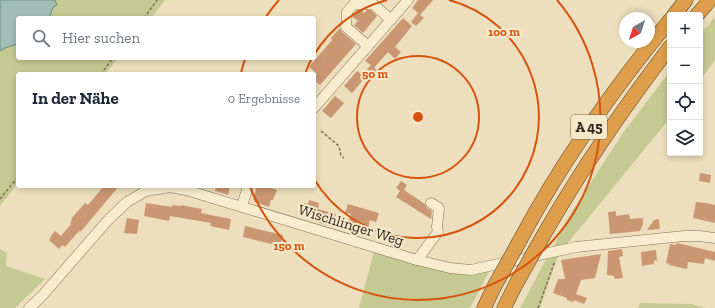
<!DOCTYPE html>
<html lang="de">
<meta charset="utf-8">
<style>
body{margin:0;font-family:"Zilla Slab",serif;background:#f2f2f3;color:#1f2937}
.controls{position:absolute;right:12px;top:12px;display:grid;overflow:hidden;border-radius:4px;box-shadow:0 2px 6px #0003}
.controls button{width:36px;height:36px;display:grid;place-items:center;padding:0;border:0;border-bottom:1px solid #e0e1e3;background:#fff;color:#1f2937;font:20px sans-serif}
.compass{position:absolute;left:619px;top:12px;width:36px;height:36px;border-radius:50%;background:#fff;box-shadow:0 2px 6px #0003;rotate:219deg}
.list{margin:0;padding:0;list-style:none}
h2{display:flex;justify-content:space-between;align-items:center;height:52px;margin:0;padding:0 16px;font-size:17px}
h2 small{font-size:13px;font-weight:400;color:#747a83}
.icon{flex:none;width:22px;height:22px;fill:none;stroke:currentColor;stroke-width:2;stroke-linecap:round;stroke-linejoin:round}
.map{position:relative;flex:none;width:715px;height:308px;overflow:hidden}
.search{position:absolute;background:#fff;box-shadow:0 2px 6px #0003;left:16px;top:16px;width:300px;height:44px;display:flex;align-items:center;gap:10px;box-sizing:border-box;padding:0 14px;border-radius:4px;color:#747a83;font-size:15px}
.panel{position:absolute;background:#fff;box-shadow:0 2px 6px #0003;left:16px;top:72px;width:300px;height:116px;border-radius:4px}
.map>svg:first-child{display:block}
</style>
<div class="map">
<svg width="715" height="308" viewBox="0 0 715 308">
<rect width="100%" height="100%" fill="#eddfbd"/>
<g fill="#c4ca91">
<path d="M55,0H165L151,18H47L50,16Z"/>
<path d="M715,17V60L700,80V35Z"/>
<path d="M18,44V58H118L105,74H18V183L0,206V51L5,48Z"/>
<path d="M670,71V118L562,250L557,258L540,308H520L573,210L623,133Z"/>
<path d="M375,248L417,260L491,268L470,308H359Z"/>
<path d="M0,249L7,253L6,266L45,279L15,308H0Z"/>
<path d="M640,303L692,304L705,308H638Z"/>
</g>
<path fill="#a0beb5" stroke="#688b83" d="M0,0H55L57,5L53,7L50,16L47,18H18V44L5,48L0,51Z"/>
<g fill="#cb9772">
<path d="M418,0H433L420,15L424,18L416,26L411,22L418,13L412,8Z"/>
<path d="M357,10H361L364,13L367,10H371L377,16L363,33L354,25L358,21L353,17Z"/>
<path d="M403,18L412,26L395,47L401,52L395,59L388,52L374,68L381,74L376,79L372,75L368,80L365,78L352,93L344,86L357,71L362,75L371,65L365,61Z"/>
<path d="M340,28L342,32L356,44L320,85L314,80V77L317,74L309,67L332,40L331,38Z"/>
<path d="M335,96L344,103L331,118L322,111Z"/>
<path d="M700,173L711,175L710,183L699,181Z"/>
<path d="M401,181L407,185L404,190L425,204L427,208L432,211L431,219L396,197L400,191L396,188Z"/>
<path d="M104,186H119L83,229L80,232L79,231L65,247L62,245L59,249L49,240L51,236L55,231L61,236L71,224L70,223L72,220L71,219L85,203L88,205Z"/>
<path d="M216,186H230L228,195L215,191Z"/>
<path d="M257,186H264L277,190L273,200H271L269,207L255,202L253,199Z"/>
<path d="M309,200L319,203L318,209L336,214L334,221H332L330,226L311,220L313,215L301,210L304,203L308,204Z"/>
<path d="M696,202L706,203L715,205V223L693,218Z"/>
<path d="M146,203L172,207V205L181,206V205L202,209L201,213L231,219L229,230L210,226L211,223L170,216L169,221L144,216Z"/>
<path d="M348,204L379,213L376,222L370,220L367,232L347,226L351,214L345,213Z"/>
<path d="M616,211V216L629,214L630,219L643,218V224L640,231L610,234L608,212Z"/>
<path d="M127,218L139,220L137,234L124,233Z"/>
<path d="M659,219L660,229L647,230L654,220Z"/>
<path d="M245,226L283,235L280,246L243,237Z"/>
<path d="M677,243L715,252V261L705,258L704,264L688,262L687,269L669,265L670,264L666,263L670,244L676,245Z"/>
<path d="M622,249L623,256L619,257L623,278L615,279L614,276L607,275L608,251Z"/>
<path d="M656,250L657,261L654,260V264L642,266L641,252Z"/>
<path d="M601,254L595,278L581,280L576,294L587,298L584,304L574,300L573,302L567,300V298L553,293L558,279H565L561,260Z"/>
</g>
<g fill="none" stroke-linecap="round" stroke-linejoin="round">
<g stroke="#846f56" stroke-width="11">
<g id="minor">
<path d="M368,46L346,27L347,12L354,4H373L391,20"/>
<path d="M314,108L408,0"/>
<path d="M242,206L248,186"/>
<path d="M417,260L438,232L437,227L439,208L431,203"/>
<path d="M29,308L41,297L109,219L127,202L146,191L170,187L186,190L417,260L450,268L471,270L576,247L684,236H699L715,238"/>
</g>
</g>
<g stroke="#523d2b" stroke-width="15">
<g id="highway">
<path d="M674,15L686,0"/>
<path d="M697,15L710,0"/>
<path d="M543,236C581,170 624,107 670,47"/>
<path d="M519,242C561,163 613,89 670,20"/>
<path d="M484,308L494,287"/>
<path d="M504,308L516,284"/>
</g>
</g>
<g stroke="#846f56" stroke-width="1.5" stroke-dasharray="3 2" stroke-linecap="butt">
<path d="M144,18L157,0"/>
<path d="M101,74L113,58"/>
<path d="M321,131L339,146L341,156L344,158"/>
<path d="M0,199L18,177"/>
<path d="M538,308L555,261"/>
</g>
<use href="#minor" stroke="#f8eccf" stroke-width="10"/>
<use href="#highway" stroke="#de9e4c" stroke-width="14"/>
<g stroke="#523d2b" stroke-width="15" stroke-linecap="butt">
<g id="highway-bridge">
<path d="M516,284L543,236"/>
<path d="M494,287L519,242"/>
</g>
</g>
<use href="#highway-bridge" stroke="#de9e4c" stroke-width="14"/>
</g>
<g fill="none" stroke="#d6540e" stroke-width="2">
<circle cx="418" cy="117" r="61"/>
<path d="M305 74A121 121 0 0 1 312 58M314 55A121 121 0 0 1 387 0M449 0A121 121 0 1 1 314 179"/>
<path d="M241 73A182 182 0 0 1 245 59M265 18A182 182 0 0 1 279 0M557 0A182 182 0 1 1 250 187"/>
</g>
<g text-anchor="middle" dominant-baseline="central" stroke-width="4" stroke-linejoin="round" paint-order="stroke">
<rect fill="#f5e9cc" stroke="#6e6150" stroke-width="1" x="571" y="115" width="36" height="24" rx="3"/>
<g font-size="14" font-weight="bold" fill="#34271b">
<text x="589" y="127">A 45</text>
</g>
<g font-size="15" fill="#34271b" stroke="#f5e9cc">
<text transform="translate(351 225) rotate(17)">Wischlinger Weg</text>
</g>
</g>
<circle cx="418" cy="117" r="6" fill="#d6540e" stroke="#f5e9cc" stroke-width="2"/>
<g font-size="12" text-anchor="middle" font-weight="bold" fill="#d6540e" stroke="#f5e9cc" stroke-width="4" stroke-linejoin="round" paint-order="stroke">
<text x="504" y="36">100 m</text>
<text x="375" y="78">50 m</text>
<text x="289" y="250">150 m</text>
</g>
</svg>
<div class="controls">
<button>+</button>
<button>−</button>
<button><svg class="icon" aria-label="locate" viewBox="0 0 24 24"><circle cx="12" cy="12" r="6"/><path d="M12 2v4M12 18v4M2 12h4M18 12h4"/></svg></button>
<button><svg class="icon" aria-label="layers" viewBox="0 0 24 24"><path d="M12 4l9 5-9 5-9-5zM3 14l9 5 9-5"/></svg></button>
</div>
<svg class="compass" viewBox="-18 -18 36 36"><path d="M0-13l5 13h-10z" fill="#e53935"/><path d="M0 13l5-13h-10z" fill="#747a83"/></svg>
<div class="search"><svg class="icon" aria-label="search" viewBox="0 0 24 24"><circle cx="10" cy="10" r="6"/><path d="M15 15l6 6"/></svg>Hier suchen</div>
<section class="panel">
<h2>In der Nähe<small>0 Ergebnisse</small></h2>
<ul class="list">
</ul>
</section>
</div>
